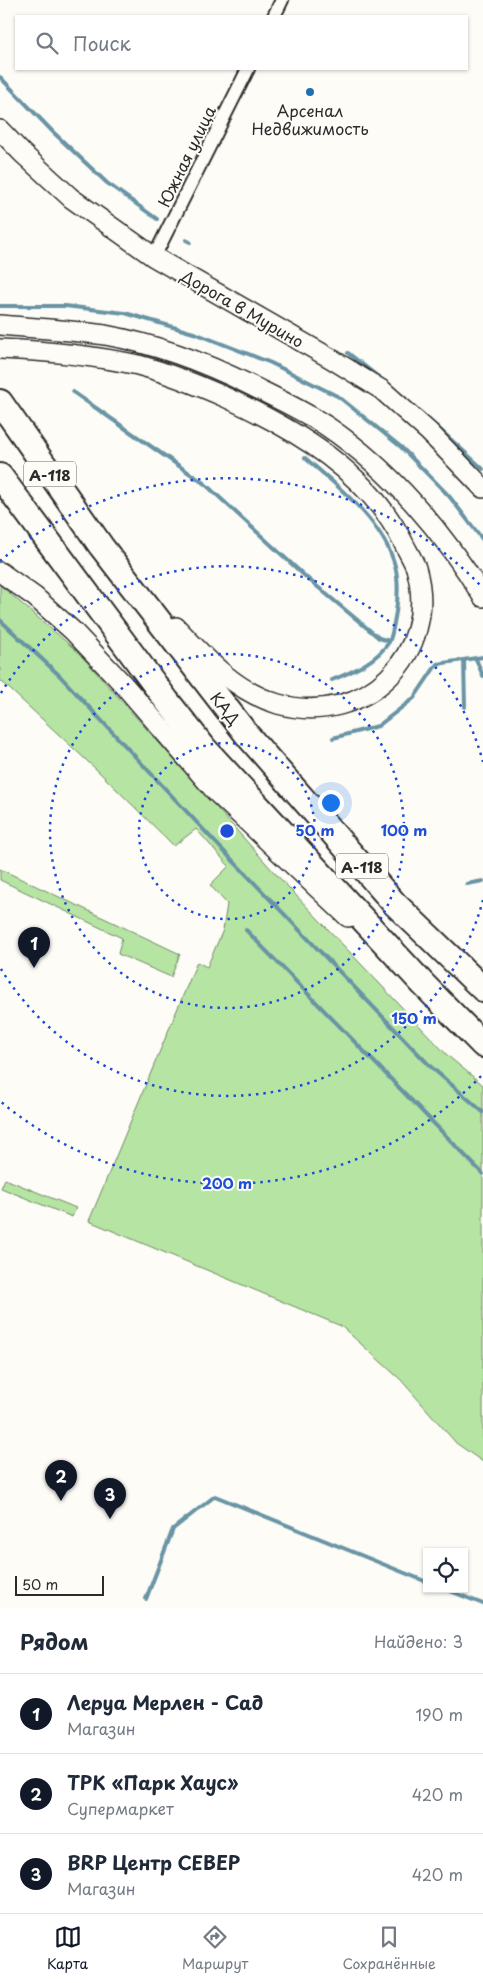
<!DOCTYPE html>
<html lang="ru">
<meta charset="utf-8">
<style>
body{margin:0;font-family:"Playpen Sans",sans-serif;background:#f6f6f7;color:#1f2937}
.controls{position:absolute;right:15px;bottom:15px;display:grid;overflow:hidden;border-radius:0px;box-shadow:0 1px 4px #0004}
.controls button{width:45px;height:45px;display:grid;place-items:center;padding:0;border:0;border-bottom:1px solid #e0e1e3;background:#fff;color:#1f2937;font:25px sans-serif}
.scale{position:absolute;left:15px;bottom:12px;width:89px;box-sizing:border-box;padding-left:5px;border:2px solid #2b2b2b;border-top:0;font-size:14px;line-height:18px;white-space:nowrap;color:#2b2b2b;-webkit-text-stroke:4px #fdfcf7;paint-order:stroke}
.you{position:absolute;left:330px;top:802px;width:18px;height:18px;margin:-12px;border:4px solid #fff;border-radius:50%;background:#1a73e8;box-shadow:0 0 0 8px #1a73e833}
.badge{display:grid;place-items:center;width:32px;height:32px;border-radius:50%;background:#111827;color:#fff;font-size:16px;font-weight:700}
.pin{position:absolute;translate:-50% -41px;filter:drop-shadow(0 1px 2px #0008)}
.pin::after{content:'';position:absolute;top:26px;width:18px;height:15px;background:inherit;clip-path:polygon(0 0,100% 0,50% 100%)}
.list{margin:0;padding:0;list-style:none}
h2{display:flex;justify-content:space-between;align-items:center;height:65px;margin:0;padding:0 20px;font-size:21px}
h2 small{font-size:16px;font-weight:400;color:#747a83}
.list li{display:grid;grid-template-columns:32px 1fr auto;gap:15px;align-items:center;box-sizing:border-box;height:80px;padding:0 20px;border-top:1px solid #e0e1e3}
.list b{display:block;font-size:19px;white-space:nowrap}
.list p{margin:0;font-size:16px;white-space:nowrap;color:#747a83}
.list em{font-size:16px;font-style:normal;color:#747a83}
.icon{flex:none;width:28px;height:28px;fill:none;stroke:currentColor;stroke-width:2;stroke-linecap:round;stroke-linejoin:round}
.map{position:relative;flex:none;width:483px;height:1608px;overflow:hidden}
.search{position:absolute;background:#fff;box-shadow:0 1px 4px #0004;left:15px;right:15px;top:15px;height:55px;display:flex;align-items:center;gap:12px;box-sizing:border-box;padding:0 18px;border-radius:0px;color:#747a83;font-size:19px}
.sheet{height:305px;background:#fff}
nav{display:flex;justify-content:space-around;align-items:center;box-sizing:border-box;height:70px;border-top:1px solid #e0e1e3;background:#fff;font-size:14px;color:#747a83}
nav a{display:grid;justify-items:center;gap:2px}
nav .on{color:#111827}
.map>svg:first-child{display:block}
</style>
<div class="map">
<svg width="483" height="1608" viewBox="0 0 483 1608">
<rect width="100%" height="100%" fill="#fdfcf7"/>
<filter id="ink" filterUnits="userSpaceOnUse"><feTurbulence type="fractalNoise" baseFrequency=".02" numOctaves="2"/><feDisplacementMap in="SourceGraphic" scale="10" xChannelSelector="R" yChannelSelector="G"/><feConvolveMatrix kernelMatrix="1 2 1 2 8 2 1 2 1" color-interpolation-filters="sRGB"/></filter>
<g filter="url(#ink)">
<g fill="#b6e4a2" stroke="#708866">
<path d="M0,585L78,652L273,871L448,1056L483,1085V1462L456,1443L401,1380L341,1326L89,1221L197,962L207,967L223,930L227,904L210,885L229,866L196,829L174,846L99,772L0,680Z"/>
<path d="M0,869L180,954L171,977L118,954L122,938L0,880Z"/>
<path d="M5,1179L76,1208L72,1217L1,1188Z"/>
</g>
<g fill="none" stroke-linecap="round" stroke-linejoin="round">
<g stroke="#6994a4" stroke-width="4">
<path d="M0,77L53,132L107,183L157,219"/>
<path d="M186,240L190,242"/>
<path d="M0,306H65L125,313L197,334L271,363L339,397L401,447L449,496L483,540"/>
<path d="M348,353L405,398"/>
<path d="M73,392L205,484L307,578L379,638L389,641"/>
<path d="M436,426L483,469"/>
<path d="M305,458C338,486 384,523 395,566C399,581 398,597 396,612C394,621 393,634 389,642C377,661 352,672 332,680"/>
<path d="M0,620L59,675L215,842L431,1067L483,1112"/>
<path d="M476,659L483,676"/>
<path d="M464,660L465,707"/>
<path d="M333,738L378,726L414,698L437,664L483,657"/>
<path d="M467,884L483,881"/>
<path d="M246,930L483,1174"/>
<path d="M445,1589L483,1604"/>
<path d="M146,1599L173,1529L215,1496L427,1582"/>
</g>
<g stroke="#2b2b2b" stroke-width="16">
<g id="street">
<path d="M274,16L282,0"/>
<path d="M154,257L248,69"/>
</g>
</g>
<g stroke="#2b2b2b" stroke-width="22">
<g id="secondary">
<path d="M0,130L22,153L71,198L154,257L330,358L382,390L429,432L483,488"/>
<path d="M0,325C35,328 71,330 105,335C156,344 206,363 252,386C278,399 304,411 328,427C391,470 444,533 483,597"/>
<path d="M0,349C47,351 92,355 138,365C168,373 198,385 227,398C297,430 369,473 404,544C408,552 413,560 416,568C441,654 364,728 278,704C236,692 205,658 176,627"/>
<path d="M0,572L35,597L73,631L123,684L216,792L348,917"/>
</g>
</g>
<g stroke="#2b2b2b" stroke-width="28">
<g id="highway">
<path d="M0,402L101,546L248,736L394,903L483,989"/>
<path d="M0,476L167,701L204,748L423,984L483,1045"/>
</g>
</g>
<use href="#street" stroke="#fdfcf7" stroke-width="12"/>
<use href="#secondary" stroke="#fdfcf7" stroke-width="19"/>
<use href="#highway" stroke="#fdfcf7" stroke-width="24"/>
</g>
</g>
<g fill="none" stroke="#1d4ed8" stroke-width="2.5" stroke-dasharray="2.5 5">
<circle cx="227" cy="831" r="88"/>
<circle cx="227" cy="831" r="177"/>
<path d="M483 900A265 265 0 0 1 1 969M1 693A265 265 0 0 1 483 762"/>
<path d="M481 1076A353 353 0 0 1 0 1101M0 561A353 353 0 0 1 481 586"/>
</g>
<circle fill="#1f6fb2" stroke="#fdfcf7" stroke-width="2" cx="310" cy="92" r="5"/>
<g text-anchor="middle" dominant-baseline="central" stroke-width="4" stroke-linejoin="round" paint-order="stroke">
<g fill="#fdfcf7" stroke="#6a6a68" stroke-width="1">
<rect x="24" y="461.5" width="52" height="25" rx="4"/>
<rect x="336" y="853.5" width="52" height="25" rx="4"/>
</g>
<g font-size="15" font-weight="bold" fill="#2b2b2b">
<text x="50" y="474">А-118</text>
<text x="362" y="866">А-118</text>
</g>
<g font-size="16" fill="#2b2b2b" stroke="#fdfcf7">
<text x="310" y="110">Арсенал<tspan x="310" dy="18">Недвижимость</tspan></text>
</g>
<g font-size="16" fill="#2b2b2b" stroke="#fdfcf7">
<text transform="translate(186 156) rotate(-64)">Южная улица</text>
<text transform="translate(243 308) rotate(30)">Дорога в Мурино</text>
<text transform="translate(226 708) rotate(52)">КАД</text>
</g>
</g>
<circle cx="227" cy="831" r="8" fill="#1d4ed8" stroke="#fdfcf7" stroke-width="2.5"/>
<g font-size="15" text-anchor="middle" font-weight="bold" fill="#1d4ed8" stroke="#fdfcf7" stroke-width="4" stroke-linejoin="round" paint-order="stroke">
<text x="315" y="836">50 m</text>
<text x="404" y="836">100 m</text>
<text x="414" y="1024">150 m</text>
<text x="227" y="1189">200 m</text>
</g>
</svg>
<div class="controls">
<button><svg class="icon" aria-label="locate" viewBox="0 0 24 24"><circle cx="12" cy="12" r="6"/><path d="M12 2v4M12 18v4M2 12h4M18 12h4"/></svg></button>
</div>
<div class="scale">50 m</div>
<div class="you"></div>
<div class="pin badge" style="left:34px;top:968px">1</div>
<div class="pin badge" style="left:61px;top:1501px">2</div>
<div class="pin badge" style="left:110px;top:1519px">3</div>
<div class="search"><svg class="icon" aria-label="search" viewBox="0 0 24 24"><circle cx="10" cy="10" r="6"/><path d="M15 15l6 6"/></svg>Поиск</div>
</div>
<section class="sheet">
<h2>Рядом<small>Найдено: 3</small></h2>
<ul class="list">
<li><span class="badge">1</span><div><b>Леруа Мерлен - Сад</b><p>Магазин</p></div><em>190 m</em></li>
<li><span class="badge">2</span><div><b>ТРК «Парк Хаус»</b><p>Супермаркет</p></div><em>420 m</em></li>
<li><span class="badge">3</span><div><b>BRP Центр СЕВЕР</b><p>Магазин</p></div><em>420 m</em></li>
</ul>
</section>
<nav>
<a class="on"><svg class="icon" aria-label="map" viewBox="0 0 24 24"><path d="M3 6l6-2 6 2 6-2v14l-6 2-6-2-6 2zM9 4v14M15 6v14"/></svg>Карта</a>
<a><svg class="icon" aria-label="directions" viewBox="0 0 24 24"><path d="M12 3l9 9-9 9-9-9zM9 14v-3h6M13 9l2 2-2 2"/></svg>Маршрут</a>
<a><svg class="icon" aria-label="saved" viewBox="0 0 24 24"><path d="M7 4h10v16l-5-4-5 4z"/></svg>Сохранённые</a>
</nav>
